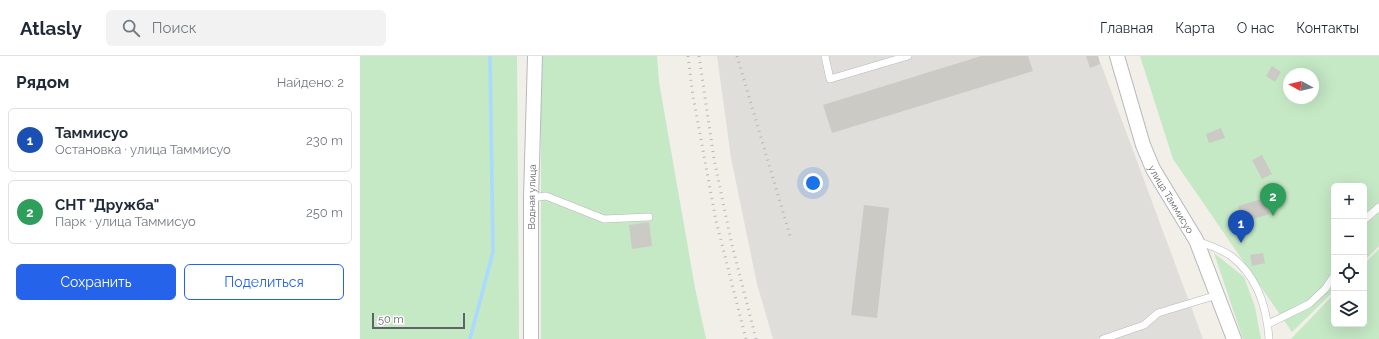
<!DOCTYPE html>
<html lang="ru">
<meta charset="utf-8">
<style>
body{margin:0;font-family:Raleway,sans-serif;background:#f2f2f3;color:#1f2937}
.controls{position:absolute;right:12px;bottom:12px;display:grid;overflow:hidden;border-radius:6px;box-shadow:0 4px 16px #0002}
.controls button{width:36px;height:36px;display:grid;place-items:center;padding:0;border:0;border-bottom:1px solid #e0e1e3;background:#fff;color:#1f2937;font:20px sans-serif}
.compass{position:absolute;left:923px;top:12px;width:36px;height:36px;border-radius:50%;background:#fff;box-shadow:0 4px 16px #0002;rotate:278deg}
.scale{position:absolute;left:12px;bottom:10px;width:93px;box-sizing:border-box;padding-left:4px;border:2px solid #5f6368;border-top:0;font-size:11px;line-height:14px;white-space:nowrap;color:#5f6368;-webkit-text-stroke:3px #fff;paint-order:stroke}
.you{position:absolute;left:453px;top:127px;width:14px;height:14px;margin:-10px;border:3px solid #fff;border-radius:50%;background:#1a73e8;box-shadow:0 0 0 6px #1a73e833}
.badge{display:grid;place-items:center;width:26px;height:26px;border-radius:50%;background:#2563eb;color:#fff;font-size:13px;font-weight:700}
.pin{position:absolute;translate:-50% -33px;filter:drop-shadow(0 1px 2px #0008)}
.pin::after{content:'';position:absolute;top:21px;width:14px;height:12px;background:inherit;clip-path:polygon(0 0,100% 0,50% 100%)}
.list{margin:0;padding:0;list-style:none}
h2{display:flex;justify-content:space-between;align-items:center;height:52px;margin:0;padding:0 16px;font-size:17px}
h2 small{font-size:13px;font-weight:400;color:#747a83}
.list li{display:grid;grid-template-columns:26px 1fr auto;gap:12px;align-items:center;box-sizing:border-box;height:64px;margin:0 8px 8px;padding:0 8px;border:1px solid #e0e1e3;border-radius:6px}
.list b{display:block;font-size:15px;white-space:nowrap}
.list p{margin:0;font-size:13px;white-space:nowrap;color:#747a83}
.list em{font-size:13px;font-style:normal;color:#747a83}
.actions{display:flex;gap:8px;padding:12px 16px}
.actions a{flex:1;padding:9px 0;border:1px solid #2563eb;border-radius:6px;text-align:center;font-size:14px;color:#2563eb}
.actions .main{background:#2563eb;color:#fff}
.icon{flex:none;width:22px;height:22px;fill:none;stroke:currentColor;stroke-width:2;stroke-linecap:round;stroke-linejoin:round}
.map{position:relative;flex:none;width:1019px;height:283px;overflow:hidden}
header{display:flex;align-items:center;gap:24px;box-sizing:border-box;height:56px;padding:0 20px;background:#fff;border-bottom:1px solid #e0e1e3}
header strong{font-size:19px}
nav{display:flex;gap:22px;margin-inline-start:auto;font-size:14px}
.search{width:280px;height:36px;background:#f2f2f3;display:flex;align-items:center;gap:10px;box-sizing:border-box;padding:0 14px;border-radius:6px;color:#747a83;font-size:15px}
main{display:flex}
aside{flex:1;background:#fff}
.map>svg:first-child{display:block}
</style>
<header>
<strong>Atlasly</strong>
<div class="search"><svg class="icon" aria-label="search" viewBox="0 0 24 24"><circle cx="10" cy="10" r="6"/><path d="M15 15l6 6"/></svg>Поиск</div>
<nav><a>Главная</a><a>Карта</a><a>О нас</a><a>Контакты</a></nav>
</header>
<main>
<aside>
<h2>Рядом<small>Найдено: 2</small></h2>
<ul class="list">
<li><span class="badge" style="background:#1a4fb4">1</span><div><b>Таммисуо</b><p>Остановка · улица Таммисуо</p></div><em>230 m</em></li>
<li><span class="badge" style="background:#2e9e5b">2</span><div><b>СНТ &quot;Дружба&quot;</b><p>Парк · улица Таммисуо</p></div><em>250 m</em></li>
</ul>
<div class="actions"><a class="main">Сохранить</a><a>Поделиться</a></div>
</aside>
<div class="map">
<svg width="1019" height="283" viewBox="0 0 1019 283">
<rect width="100%" height="100%" fill="#f1efe8"/>
<path fill="#e0deda" d="M357,0H738L843,283H413L397,228L371,102Z"/>
<g fill="#c5e8c5" fill-rule="evenodd">
<path d="M0,0H157L159,283H0Z"/>
<path d="M181,0H297L299,26L335,232L346,283H181Z"/>
<path d="M780,0H1019V190L1004,205V130H974V235L932,276L813,103ZM929,18H953V42H929Z"/>
<path d="M1019,193V283H931L974,238V268H1004V208Z"/>
<path d="M854,197L884,221L895,251L901,283H883Z"/>
</g>
<g fill="none" stroke-linecap="round" stroke-linejoin="round">
<path stroke="#aadaff" stroke-width="3.5" d="M110,283L133,196L130,0"/>
</g>
<g fill="#cccac5">
<path d="M621,0H668L673,15L472,77L463,49Z"/>
<path d="M726,0H738L740,8L730,12Z"/>
<path d="M912,10L921,16L915,26L906,20Z"/>
<path d="M861,72L865,82L849,87L846,78Z"/>
<path d="M902,99L912,118L902,123L892,104Z"/>
<path d="M905,142L910,158L883,166L878,150Z"/>
<path d="M504,149L529,152L517,262L491,259Z"/>
<path d="M289,166L292,190L272,193L269,169Z"/>
<path d="M903,197L905,207L892,210L890,199Z"/>
</g>
<g fill="none" stroke-linecap="round" stroke-linejoin="round">
<g stroke="#b5b8bc" stroke-width="8">
<g id="lane">
<path d="M465,0L470,23L548,0"/>
<path d="M171,142L186,140L244,163L289,161"/>
<path d="M1004,164L1019,151"/>
<path d="M837,185C848,189 861,193 871,200C897,220 907,252 909,283"/>
<path d="M908,268L949,248L965,233L974,220"/>
<path d="M743,283L784,269L798,257L857,239"/>
</g>
</g>
<g stroke="#b5b8bc" stroke-width="16">
<g id="street">
<path id="s1" d="M757,0L783,89L793,113L836,184L874,283"/>
<path id="s2" d="M171,283V142L175,0"/>
</g>
</g>
<use href="#lane" stroke="#fff" stroke-width="7"/>
<use href="#street" stroke="#fff" stroke-width="14"/>
<g stroke="#b6b7b8" stroke-width="3" stroke-dasharray="1 5" stroke-linecap="butt">
<path d="M328,0L333,40L356,165L386,283"/>
<path d="M339,0L354,103L371,185L396,283"/>
<path d="M377,0L431,183"/>
</g>
</g>
<g text-anchor="middle" dominant-baseline="central" stroke-width="3" stroke-linejoin="round" paint-order="stroke">
<g font-size="10" fill="#5f6368" stroke="#fff">
<text stroke="none"><textPath href="#s2" startOffset="142">Водная улица</textPath></text>
<text stroke="none"><textPath href="#s1" startOffset="154">улица Таммисуо</textPath></text>
</g>
</g>
</svg>
<div class="controls">
<button>+</button>
<button>−</button>
<button><svg class="icon" aria-label="locate" viewBox="0 0 24 24"><circle cx="12" cy="12" r="6"/><path d="M12 2v4M12 18v4M2 12h4M18 12h4"/></svg></button>
<button><svg class="icon" aria-label="layers" viewBox="0 0 24 24"><path d="M12 4l9 5-9 5-9-5zM3 14l9 5 9-5"/></svg></button>
</div>
<svg class="compass" viewBox="-18 -18 36 36"><path d="M0-13l5 13h-10z" fill="#e53935"/><path d="M0 13l5-13h-10z" fill="#747a83"/></svg>
<div class="scale">50 m</div>
<div class="you"></div>
<div class="pin badge" style="left:881px;top:187px;background:#1a4fb4">1</div>
<div class="pin badge" style="left:913px;top:160px;background:#2e9e5b">2</div>
</div>
</main>
